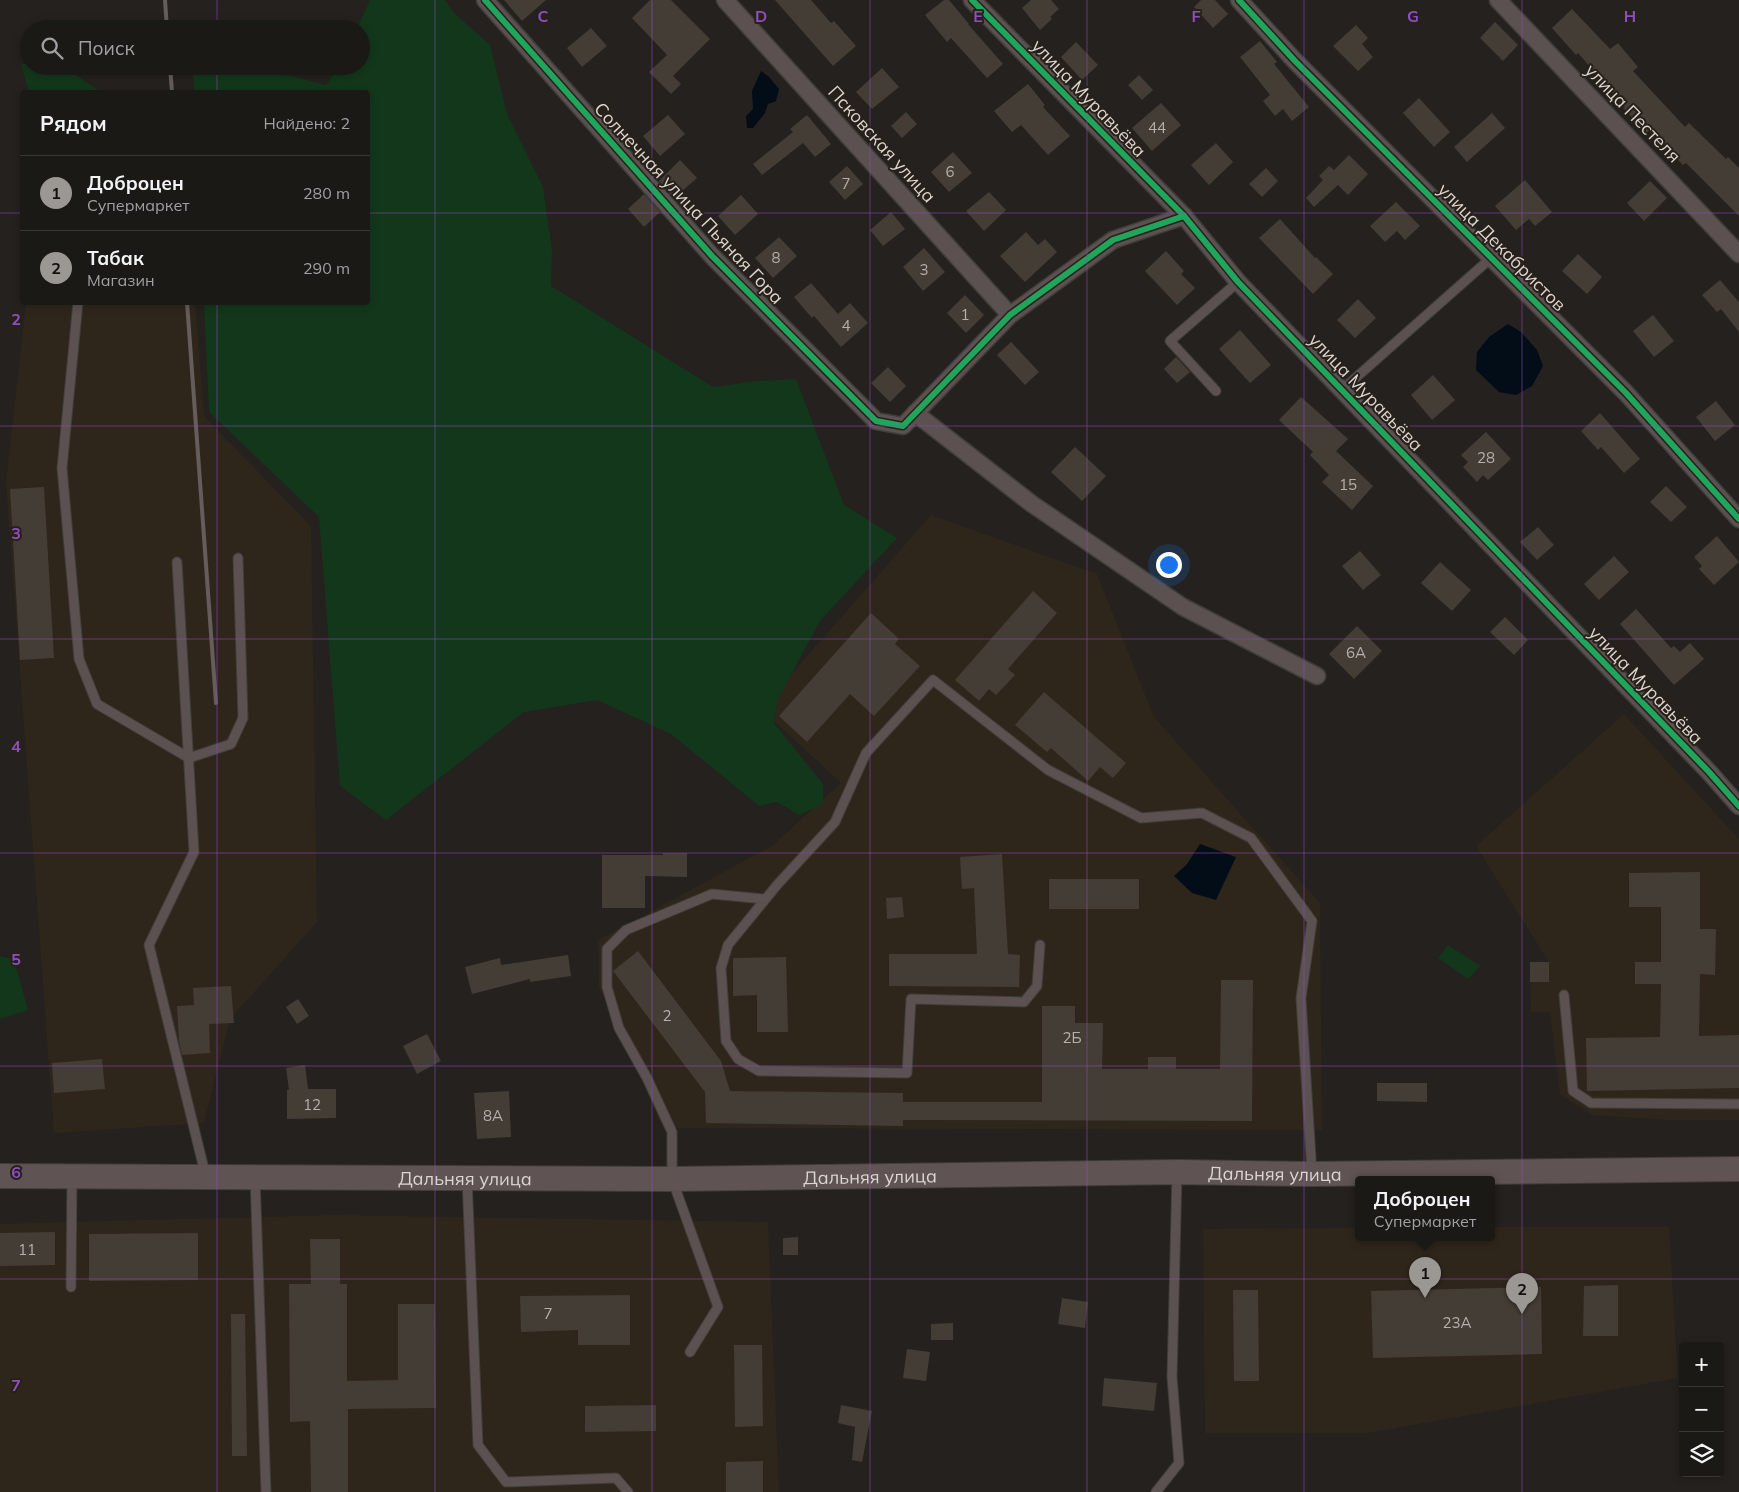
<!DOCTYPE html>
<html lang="ru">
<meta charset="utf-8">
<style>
body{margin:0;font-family:Mulish,sans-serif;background:#282623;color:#f1f3f6}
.controls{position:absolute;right:15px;bottom:15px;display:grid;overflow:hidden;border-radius:5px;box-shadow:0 2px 8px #0003}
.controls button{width:45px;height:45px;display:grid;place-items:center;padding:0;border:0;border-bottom:1px solid #393835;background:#1b1916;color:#f1f3f6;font:25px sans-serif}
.you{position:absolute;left:1168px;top:564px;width:18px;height:18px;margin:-12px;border:4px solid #fff;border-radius:50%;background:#1a73e8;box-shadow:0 0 0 8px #1a73e833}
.badge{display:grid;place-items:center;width:32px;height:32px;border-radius:50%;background:#9b9792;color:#111;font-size:16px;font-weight:700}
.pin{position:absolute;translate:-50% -41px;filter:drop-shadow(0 1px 2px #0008)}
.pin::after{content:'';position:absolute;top:26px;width:18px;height:15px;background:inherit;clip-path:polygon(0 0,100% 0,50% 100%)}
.popup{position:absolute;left:1355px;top:1176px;width:140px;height:65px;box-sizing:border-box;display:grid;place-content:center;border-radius:5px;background:#1b1916;filter:drop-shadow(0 1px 4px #0005);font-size:16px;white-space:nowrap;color:#a0a0a1}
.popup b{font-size:19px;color:#f1f3f6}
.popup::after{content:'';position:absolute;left:50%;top:100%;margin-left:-10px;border:10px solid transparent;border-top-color:#1b1916}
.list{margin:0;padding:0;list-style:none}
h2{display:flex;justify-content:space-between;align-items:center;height:65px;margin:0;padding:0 20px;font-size:21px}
h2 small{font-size:16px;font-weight:400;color:#a0a0a1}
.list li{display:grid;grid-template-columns:32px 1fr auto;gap:15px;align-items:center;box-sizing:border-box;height:75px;padding:0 20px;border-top:1px solid #393835}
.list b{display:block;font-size:19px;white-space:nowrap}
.list p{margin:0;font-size:16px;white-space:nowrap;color:#a0a0a1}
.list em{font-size:16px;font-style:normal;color:#a0a0a1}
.icon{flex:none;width:28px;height:28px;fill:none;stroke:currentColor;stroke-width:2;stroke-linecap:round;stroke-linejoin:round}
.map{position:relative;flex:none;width:1739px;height:1492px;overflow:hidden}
.search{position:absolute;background:#1b1916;box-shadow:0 2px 8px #0003;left:20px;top:20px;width:350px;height:55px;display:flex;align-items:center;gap:12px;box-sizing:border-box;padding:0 18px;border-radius:28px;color:#a0a0a1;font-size:19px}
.panel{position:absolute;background:#1b1916;box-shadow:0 2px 8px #0003;left:20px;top:90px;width:350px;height:215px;border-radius:5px}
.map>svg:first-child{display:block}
</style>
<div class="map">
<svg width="1739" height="1492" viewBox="0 0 1739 1492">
<rect width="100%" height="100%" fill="#24211e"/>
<g fill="#2f261b">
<path d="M26,303H195L204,416L311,526L317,922L230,1019L204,1123L54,1133L6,482Z"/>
<path d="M931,515L1097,574L1154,717L1320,903L1322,1130L663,1128L599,987L598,940L772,846L841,783L761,709Z"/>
<path d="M1624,714L1739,839V1120H1668L1592,1115L1560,1094L1550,1012H1531L1530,962H1549L1476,846Z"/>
<path d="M333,1215L768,1222L779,1492H0V1224Z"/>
<path d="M1491,1227H1669L1678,1378L1367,1433H1205L1203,1229L1359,1228V1237H1491Z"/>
</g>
<g fill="#13371b">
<path d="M370,0H445L454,13L490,45L507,114L543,187L552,251L551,286L713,387L758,381L796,379L844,505L897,538L820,621L777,701L774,723L823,784V804L799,815L777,802L759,806L671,734L597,700L524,712L386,820L340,786L319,517L209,412L204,303L368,302V92H195L192,66H264L283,74L326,85L340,66H361V29H357Z"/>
<path d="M21,64H29V66H62L101,92H29Z"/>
<path d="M1448,945L1480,966L1468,979L1438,958Z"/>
<path d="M0,956L14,959L28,1010L0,1019Z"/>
</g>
<g fill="#030d18">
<path d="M761,71L769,77L779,89L776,101L768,104L765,113L753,128H747L746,116L753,109L752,91Z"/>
<path d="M1508,324L1521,332L1537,350L1543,366L1532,386L1516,395L1499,392L1476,370L1477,352L1489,337Z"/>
<path d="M1200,844L1236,857L1216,900L1192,893L1174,876L1187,864Z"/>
</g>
<g fill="#433d35">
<path d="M504,0H546L522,21Z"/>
<path d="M650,0H671L710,39L673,76L681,84L671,94L649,72L667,55L632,18Z"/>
<path d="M775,0H811L831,23L834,21L856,46L833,66Z"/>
<path d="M944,0H949L969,24H968L1003,64L987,78L951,38L947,42L925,15Z"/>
<path d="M1031,0H1051L1059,9L1050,17L1052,19L1040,30L1022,8Z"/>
<path d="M1201,0H1215L1228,14L1213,28L1194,7Z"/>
<path d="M1572,9L1610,49L1618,43L1638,67L1633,71L1685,127L1689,123L1726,159L1728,157L1739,168V216L1686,163L1683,165L1649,131L1647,133L1623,108L1625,107L1578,53L1576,55L1552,28Z"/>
<path d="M1495,22L1518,45L1503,61L1480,38Z"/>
<path d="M1356,25L1368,38L1362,44L1373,57L1358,71L1333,46Z"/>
<path d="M591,28L607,46L582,67L567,48Z"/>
<path d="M1260,41L1277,62L1274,64L1309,107L1292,121L1283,109L1275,116L1263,101L1270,95L1240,57Z"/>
<path d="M1076,42L1098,65L1082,80L1061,57Z"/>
<path d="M882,68L899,87L872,109L856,92Z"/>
<path d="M1139,75L1153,90L1142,100L1128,85Z"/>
<path d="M1028,84L1045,105L1043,107L1070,136L1048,155L1021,125L1012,132L994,111Z"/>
<path d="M1419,98L1450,132L1434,147L1403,113Z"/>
<path d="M1161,103L1181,125L1152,151L1132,128Z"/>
<path d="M906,112L917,124L902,138L891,126Z"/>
<path d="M1492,113L1505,128L1467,162L1454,147Z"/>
<path d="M668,115L685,134L660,156L643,136Z"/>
<path d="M807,115L831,144L815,157L803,143L762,175L753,164L793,132L790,129Z"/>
<path d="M1216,143L1233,162L1209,185L1191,165Z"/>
<path d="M953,152L972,173L949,192L931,172Z"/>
<path d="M1349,155L1368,174L1348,195L1338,185L1314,207L1306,198L1323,180L1319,176L1329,166L1334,170Z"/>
<path d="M680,160L697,178L674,198L659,181Z"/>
<path d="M847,166L863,184L845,200L829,182Z"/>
<path d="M1266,168L1278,181L1262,197L1249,184Z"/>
<path d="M1525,180L1552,212L1535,226L1529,219L1516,230L1495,206Z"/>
<path d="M1650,181L1667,198L1644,221L1627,203Z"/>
<path d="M989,192L1006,210L984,231L966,211Z"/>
<path d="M644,194L660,212L644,227L628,209Z"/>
<path d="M741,195L758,214L735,235L718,216Z"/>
<path d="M1396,202L1420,226L1405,240L1397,231L1385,242L1370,226Z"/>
<path d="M891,212L905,229L883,246L870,230Z"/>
<path d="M1280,219L1315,258L1316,257L1333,274L1313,294L1259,238Z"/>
<path d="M1026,232L1038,245L1045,239L1057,252L1025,282L1000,256Z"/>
<path d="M779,237L797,256L773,278L755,258Z"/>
<path d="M924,248L945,272L923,291L903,267Z"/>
<path d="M1166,251L1184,271L1181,274L1195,288L1177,305L1145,271Z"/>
<path d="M1578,254L1602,277L1587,294L1562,271Z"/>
<path d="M1720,280L1739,302V332L1721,309L1717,312L1702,295Z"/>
<path d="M811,283L838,314L850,303L868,323L841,347L814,316L812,318L794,297Z"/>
<path d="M965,295L984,315L966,333L947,313Z"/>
<path d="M1358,299L1376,318L1355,338L1337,320Z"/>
<path d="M1653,315L1674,341L1654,357L1633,331Z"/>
<path d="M1240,330L1271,365L1250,383L1219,349Z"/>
<path d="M1011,342L1039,372L1025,385L997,355Z"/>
<path d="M1176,357L1190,372L1177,383L1164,369Z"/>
<path d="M888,367L906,386L890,402L871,383Z"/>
<path d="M1433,375L1455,400L1432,420L1411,395Z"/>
<path d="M1301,397L1348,439L1336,451L1373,486L1352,510L1322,482L1329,475L1310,455L1313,452L1279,420Z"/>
<path d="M1716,401L1735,425L1715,441L1696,417Z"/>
<path d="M1600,413L1640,459L1624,473L1601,447L1598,450L1581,431Z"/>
<path d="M1486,432L1511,459L1488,480L1483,475L1477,482L1463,467L1468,462L1461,455Z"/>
<path d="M1075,447L1106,476L1082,501L1051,472Z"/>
<path d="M1666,486L1687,507L1671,522L1650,502Z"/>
<path d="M44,487L54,658L20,660L10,489Z"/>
<path d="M1538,527L1554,545L1537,560L1520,542Z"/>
<path d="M1717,536L1739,562L1714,585L1699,569L1702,566L1694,557Z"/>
<path d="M1360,551L1381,575L1363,590L1342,566Z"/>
<path d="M1614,556L1629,572L1599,600L1584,584Z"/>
<path d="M1440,562L1471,590L1452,611L1421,583Z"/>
<path d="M1033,591L1057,613L1008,669L1015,675L996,695L989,689L979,701L955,680Z"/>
<path d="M1636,609L1671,648L1674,646L1680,652L1690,643L1704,659L1674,685L1620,624Z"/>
<path d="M871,613L899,639L895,644L920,666L874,716L850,694L807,742L779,716Z"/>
<path d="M1505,617L1528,640L1514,655L1490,632Z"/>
<path d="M1357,626L1382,651L1354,679L1329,654Z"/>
<path d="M1044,692L1126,763L1113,778L1100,767L1088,781L1051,748L1047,752L1015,725Z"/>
<path d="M663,853H687V877L645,876V908H602V855H663Z"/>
<path d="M1002,854L1008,954L1020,955L1019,987L889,986V954H977L974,888L962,889L960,857Z"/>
<path d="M1700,872V929H1716L1715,975L1700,974L1699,1036L1739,1035V1088L1587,1091L1586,1038L1660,1037L1661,984H1635V962H1661V907H1629V873Z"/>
<rect x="1049" y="879" width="90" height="30"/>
<path d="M902,897L904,917L887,919L886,898Z"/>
<path d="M638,951L721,1061L730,1091L903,1093V1102H1042V1006H1075V1023H1103L1102,1069H1148V1057H1176V1069H1220L1221,980H1253L1252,1121L903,1120V1126L706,1123L705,1092L613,971Z"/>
<path d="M568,955L571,976L530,982V979L472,994L465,967L500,958L501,965Z"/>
<path d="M786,957L788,1032H757V995L733,996V958Z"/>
<rect x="1530" y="962" width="19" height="20"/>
<path d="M231,986L234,1023L209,1024L210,1053L182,1055L179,1041L177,1006L194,1005L193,988Z"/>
<path d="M298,999L309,1016L297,1024L286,1007Z"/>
<path d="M427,1034L441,1061L417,1074L403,1046Z"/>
<path d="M102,1059L105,1089L54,1093L52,1063Z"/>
<path d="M305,1065L308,1089H336V1118L287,1119V1090H289L286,1068Z"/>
<path d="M1377,1083H1427V1102L1377,1101Z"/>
<path d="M509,1091L511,1137L477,1139L474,1093Z"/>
<path d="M55,1232V1265L0,1266V1233Z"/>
<path d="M198,1233V1280L89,1281V1234Z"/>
<path d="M798,1237V1255H783V1238Z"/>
<path d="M310,1239H340V1284H347V1381L398,1380V1304H435L436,1408L348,1409V1492H311L310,1421L290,1422L289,1284H311Z"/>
<path d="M1618,1285V1336H1583L1584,1286Z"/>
<path d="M1541,1287L1542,1354L1373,1358L1371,1291Z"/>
<path d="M1233,1290H1258L1259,1381H1234Z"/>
<path d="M630,1295V1345H578V1330L521,1332L520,1296Z"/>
<path d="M1062,1298L1088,1302L1085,1328L1058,1324Z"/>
<path d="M231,1314H245L247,1456H232Z"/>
<path d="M953,1323V1340H931V1324Z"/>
<path d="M734,1345H762L763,1426L735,1427Z"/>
<path d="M907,1349L930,1352L926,1381L903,1378Z"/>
<path d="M1104,1378L1157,1383L1154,1411L1102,1406Z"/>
<path d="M656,1405V1431L585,1432V1406Z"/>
<path d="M841,1405L872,1411L862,1462L852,1460L855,1427L838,1423Z"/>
<path d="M763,1461V1492H726V1462Z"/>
</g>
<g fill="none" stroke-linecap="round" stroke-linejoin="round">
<g stroke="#403e3b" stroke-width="11">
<g id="service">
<path d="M78,302L62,468L79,659L97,704L189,758L231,744L243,718L238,558"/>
<path d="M1343,389L1491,258"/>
<path d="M1216,391L1170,341L1238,282"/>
<path d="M177,562L194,852L149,945L206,1177"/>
<path d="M1040,945L1037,986L1024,1002L911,999L907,1073L759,1071L738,1059L726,1041L721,968L728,945L777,885L835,822L866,753L933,680L1048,770L1141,818L1202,813L1251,838L1312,921L1301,998L1312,1174"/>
<path d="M1564,995L1573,1091L1591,1103L1739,1104"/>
<path d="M255,1177L266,1492"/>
<path d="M467,1178L478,1445L506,1482L616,1478L628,1492"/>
<path d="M71,1287L72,1177"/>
<path d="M690,1352L718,1307L672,1179V1132L647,1078L619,1028L607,987V949L626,930L712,894L765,899"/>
<path d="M1156,1492L1179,1463L1172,1377L1177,1173"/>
</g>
</g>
<g stroke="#403e3b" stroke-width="19">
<g id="minor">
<path d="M485,0L712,256L876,421L903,426L1010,315L1113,240L1184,216"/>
<path d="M725,0L1010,315"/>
<path d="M972,0L1184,216L1238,282L1709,772L1739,806"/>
<path d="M1239,0L1295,61L1626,393L1739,519"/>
<path d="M1498,0L1739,254"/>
<path d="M915,413L1032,504L1183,607L1317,676"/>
</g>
</g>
<g stroke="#403e3b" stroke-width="26">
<g id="secondary">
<path id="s1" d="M0,1176L672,1179L1177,1172L1312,1174L1739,1169"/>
</g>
</g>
<use href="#service" stroke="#5b5150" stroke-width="9"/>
<use href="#minor" stroke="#5b5150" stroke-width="16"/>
<use href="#secondary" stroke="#605353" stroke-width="24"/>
<g stroke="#645d5b" stroke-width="4">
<path d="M165,0L167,29"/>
<path d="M170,66L172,92"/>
<path d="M187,302L216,703"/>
</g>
<g stroke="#28211a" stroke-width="9">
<g id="cycleway">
<path d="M485,0L712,256L876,421L903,426L1010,315L1113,240L1184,216"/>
<path d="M972,0L1184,216L1238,282L1709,772L1739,806"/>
<path d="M1239,0L1295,61L1626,393L1739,519"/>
</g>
</g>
<use href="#cycleway" stroke="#20a55d" stroke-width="6"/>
</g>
<path fill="none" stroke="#8e4ec3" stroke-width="1" stroke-opacity="0.55" d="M217,0V29M435,0V1492M652,0V1492M870,0V1492M1087,0V1492M1304,0V1492M1522,0V1492M217,66V92M0,213H22M368,213H1739M217,302V1492M0,426H1739M0,639H1739M0,853H1739M0,1066H1739M0,1279H1739"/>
<g text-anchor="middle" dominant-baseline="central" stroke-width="4" stroke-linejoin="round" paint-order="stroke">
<g font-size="15" fill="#b5b0aa">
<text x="1157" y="127">44</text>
<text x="950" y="171">6</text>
<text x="846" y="183">7</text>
<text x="776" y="257">8</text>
<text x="924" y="269">3</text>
<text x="965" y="314">1</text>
<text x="846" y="325">4</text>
<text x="1486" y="457">28</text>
<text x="1348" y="484">15</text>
<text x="1356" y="652">6А</text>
<text x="667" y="1015">2</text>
<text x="1072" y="1037">2Б</text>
<text x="312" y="1104">12</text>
<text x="493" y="1115">8А</text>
<text x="27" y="1249">11</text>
<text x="548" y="1313">7</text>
<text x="1457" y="1322">23А</text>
</g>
<g font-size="18" fill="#dbd6d1" stroke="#28211a">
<text transform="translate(1089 98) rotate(46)">улица Муравьёва</text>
<text transform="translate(1633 113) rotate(46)">улица Пестеля</text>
<text transform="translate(882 144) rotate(48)">Псковская улица</text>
<text transform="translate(689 203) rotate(47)">Солнечная улица Пьяная Гора</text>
<text transform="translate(1502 247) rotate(45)">улица Декабристов</text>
<text transform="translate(1366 392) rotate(46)">улица Муравьёва</text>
<text transform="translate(1646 685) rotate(46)">улица Муравьёва</text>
<text stroke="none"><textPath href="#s1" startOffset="1275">Дальняя улица</textPath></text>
<text stroke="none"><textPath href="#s1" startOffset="870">Дальняя улица</textPath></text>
<text stroke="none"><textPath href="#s1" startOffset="465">Дальняя улица</textPath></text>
</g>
</g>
<g font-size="16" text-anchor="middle" font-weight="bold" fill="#8e4ec3" stroke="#28211a" stroke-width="4" stroke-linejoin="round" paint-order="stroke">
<text x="543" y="22">C</text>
<text x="761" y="22">D</text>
<text x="978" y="22">E</text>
<text x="1196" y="22">F</text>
<text x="1413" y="22">G</text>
<text x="1630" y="22">H</text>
<text x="16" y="325">2</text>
<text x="16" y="539">3</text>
<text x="16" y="752">4</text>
<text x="16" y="965">5</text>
<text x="16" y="1178">6</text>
<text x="16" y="1391">7</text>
</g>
</svg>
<div class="controls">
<button>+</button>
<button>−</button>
<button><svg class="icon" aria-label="layers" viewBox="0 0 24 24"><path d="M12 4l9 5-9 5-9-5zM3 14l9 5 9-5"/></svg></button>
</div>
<div class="you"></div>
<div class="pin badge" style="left:1425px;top:1298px">1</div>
<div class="popup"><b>Доброцен</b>Супермаркет</div>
<div class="pin badge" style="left:1522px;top:1314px">2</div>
<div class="search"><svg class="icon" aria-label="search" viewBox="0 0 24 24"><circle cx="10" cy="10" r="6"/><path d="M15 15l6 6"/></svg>Поиск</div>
<section class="panel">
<h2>Рядом<small>Найдено: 2</small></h2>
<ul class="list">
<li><span class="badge">1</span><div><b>Доброцен</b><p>Супермаркет</p></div><em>280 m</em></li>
<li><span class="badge">2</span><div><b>Табак</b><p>Магазин</p></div><em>290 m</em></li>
</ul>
</section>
</div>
